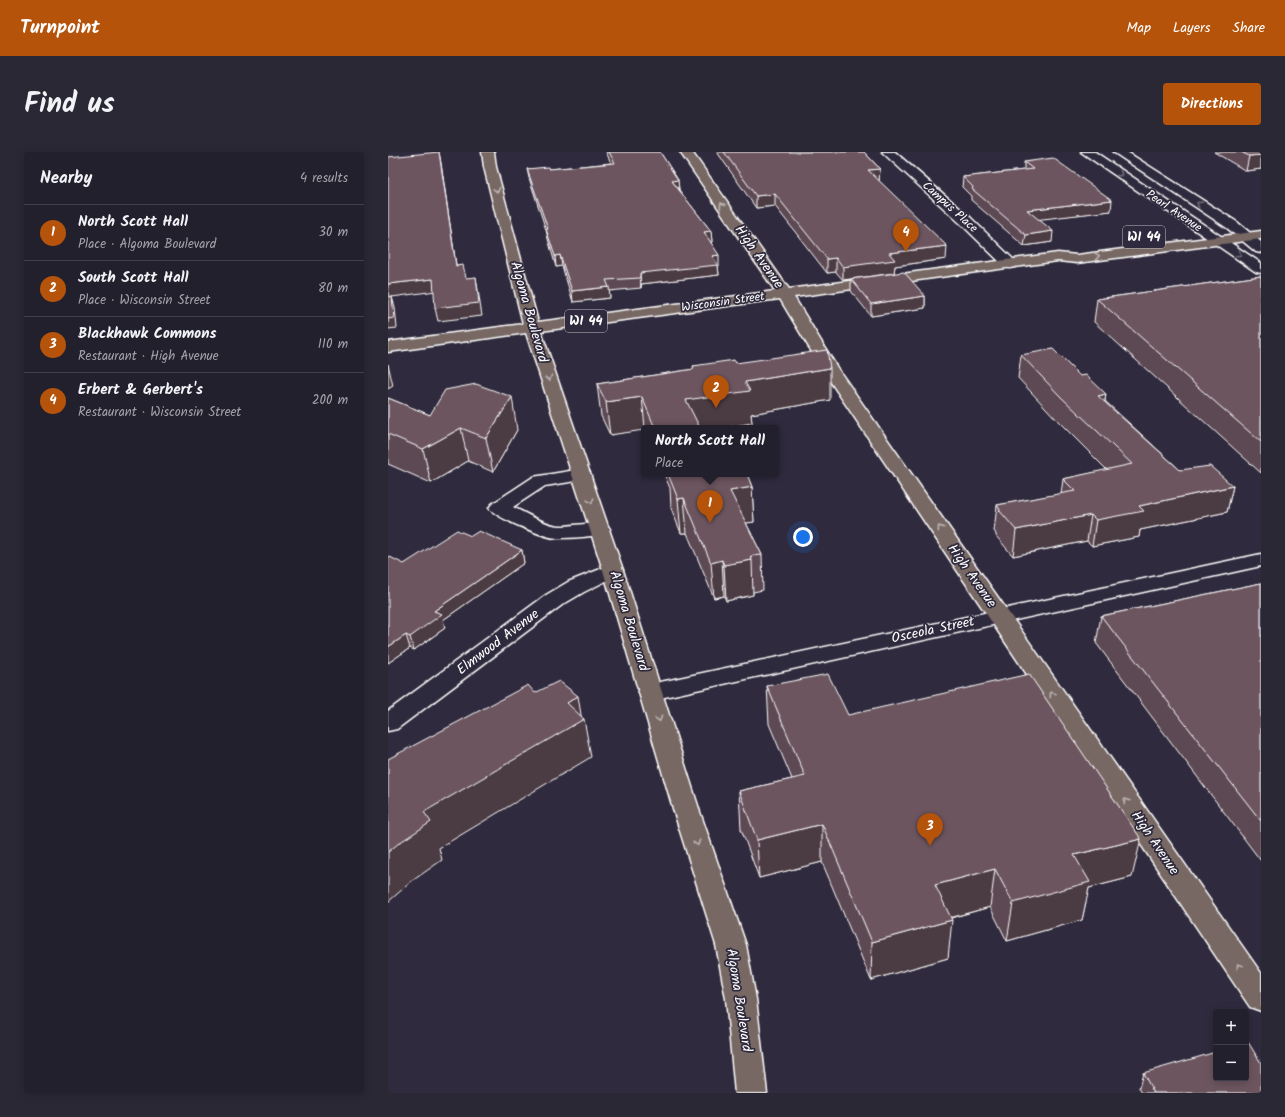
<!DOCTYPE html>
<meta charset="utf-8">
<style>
body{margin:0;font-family:Kalam,sans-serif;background:#2b2836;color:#f1f3f6}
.controls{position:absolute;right:12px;bottom:12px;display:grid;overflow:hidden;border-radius:4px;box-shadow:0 2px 10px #0003}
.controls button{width:36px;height:36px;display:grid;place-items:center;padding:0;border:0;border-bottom:1px solid #403e4a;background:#23202e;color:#f1f3f6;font:20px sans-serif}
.you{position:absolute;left:415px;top:385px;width:14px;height:14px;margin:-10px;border:3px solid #fff;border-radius:50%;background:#1a73e8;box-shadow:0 0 0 6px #1a73e833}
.badge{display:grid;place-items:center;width:26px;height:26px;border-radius:50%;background:#b45309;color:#fff;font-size:13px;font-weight:700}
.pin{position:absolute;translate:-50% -33px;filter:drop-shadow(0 1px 2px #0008)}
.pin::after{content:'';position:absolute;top:21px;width:14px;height:12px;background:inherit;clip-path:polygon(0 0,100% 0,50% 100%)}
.popup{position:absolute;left:253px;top:273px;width:138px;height:52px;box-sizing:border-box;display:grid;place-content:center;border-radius:4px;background:#23202e;filter:drop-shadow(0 1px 3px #0005);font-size:13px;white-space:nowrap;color:#a3a3aa}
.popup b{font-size:15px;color:#f1f3f6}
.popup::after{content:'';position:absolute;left:50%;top:100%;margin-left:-8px;border:8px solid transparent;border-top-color:#23202e}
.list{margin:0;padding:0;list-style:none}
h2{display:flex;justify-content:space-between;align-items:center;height:52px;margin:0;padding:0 16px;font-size:17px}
h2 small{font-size:13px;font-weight:400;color:#a3a3aa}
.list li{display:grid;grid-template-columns:26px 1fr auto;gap:12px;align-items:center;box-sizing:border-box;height:56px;padding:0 16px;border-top:1px solid #403e4a}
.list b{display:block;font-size:15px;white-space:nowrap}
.list p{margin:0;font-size:13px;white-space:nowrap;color:#a3a3aa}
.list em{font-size:13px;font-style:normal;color:#a3a3aa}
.map{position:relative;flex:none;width:873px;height:941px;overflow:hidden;border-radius:4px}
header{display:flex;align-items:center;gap:24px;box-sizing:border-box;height:56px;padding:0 20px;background:#b45309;color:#fff}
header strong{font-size:19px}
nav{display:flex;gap:22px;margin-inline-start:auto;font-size:14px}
.intro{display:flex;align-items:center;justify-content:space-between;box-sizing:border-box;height:96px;padding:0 24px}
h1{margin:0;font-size:28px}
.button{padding:10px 18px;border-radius:4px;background:#b45309;color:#fff;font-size:14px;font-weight:700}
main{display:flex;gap:24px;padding:0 24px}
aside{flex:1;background:#23202e;border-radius:4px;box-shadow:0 2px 10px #0003}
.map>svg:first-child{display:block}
</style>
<header>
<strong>Turnpoint</strong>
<nav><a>Map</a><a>Layers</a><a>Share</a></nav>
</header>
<div class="intro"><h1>Find us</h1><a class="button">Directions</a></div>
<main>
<aside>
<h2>Nearby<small>4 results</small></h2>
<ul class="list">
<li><span class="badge">1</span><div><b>North Scott Hall</b><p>Place · Algoma Boulevard</p></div><em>30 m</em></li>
<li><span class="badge">2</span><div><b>South Scott Hall</b><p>Place · Wisconsin Street</p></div><em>80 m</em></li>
<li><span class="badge">3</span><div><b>Blackhawk Commons</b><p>Restaurant · High Avenue</p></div><em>110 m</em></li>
<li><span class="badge">4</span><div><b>Erbert &amp; Gerbert's</b><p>Restaurant · Wisconsin Street</p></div><em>200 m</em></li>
</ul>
</aside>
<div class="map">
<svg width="873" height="941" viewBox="0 0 873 941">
<rect width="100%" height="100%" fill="#2f2a3d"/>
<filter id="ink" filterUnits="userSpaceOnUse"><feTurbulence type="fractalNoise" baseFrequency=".025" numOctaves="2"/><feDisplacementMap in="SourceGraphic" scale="8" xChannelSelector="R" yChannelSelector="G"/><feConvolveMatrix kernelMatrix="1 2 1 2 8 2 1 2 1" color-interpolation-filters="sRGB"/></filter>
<g filter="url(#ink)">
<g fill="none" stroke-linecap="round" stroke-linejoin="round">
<g stroke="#fff" stroke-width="3">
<g id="minor">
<path d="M494,0H507L583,66L627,109L629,112L627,115L622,116L617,115L573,72Z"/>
<path d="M693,0H707L873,111V121L868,120Z"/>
<path d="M725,0H739L849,70L873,90V101L868,100L839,76Z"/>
<path d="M194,317L201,319L203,323L201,327L157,334L125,355C137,361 159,374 172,374C187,374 204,369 219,373L222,377L219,381C204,385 185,386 169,386C157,386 108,366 101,356L104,352L145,325Z"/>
<path d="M873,402V414L263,548L255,546L251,540L255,534L263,532Z"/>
<path d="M225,412L232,414L235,418L232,422L196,440L174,453L9,577L0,579V559L158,443L180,430Z"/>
</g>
</g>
<g stroke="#fff" stroke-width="3">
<path id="major" d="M94,0H106L108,15L150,170L387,139L292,0H304L401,137L670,101L689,103L873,79V87L689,111L670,109L406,145L450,217L873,821V859L862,855L434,217L392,147L153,179L235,418L312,660L358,793L368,847L379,941H347L338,847L328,793L286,660L215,418L138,181L0,200V190L135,172L96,15Z"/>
</g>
<use href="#minor" fill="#2f2a3d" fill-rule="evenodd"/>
<use href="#major" fill="#776864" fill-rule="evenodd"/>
</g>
<g fill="#5d4852" stroke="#fff">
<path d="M218,0H272L290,28L291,38L323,79L324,90H322L331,114H330L331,123L253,132V136L221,139L222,146L185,150L174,114L168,115L160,87L158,78L141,26L139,17H161L223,11Z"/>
<path d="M329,0H476L492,17L491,29L558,107L507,114L506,121L537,144V156L483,164L463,139V127L455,128L448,120L439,121L387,54L368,56Z"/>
<path d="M826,0H873V17L858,19Z"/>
<path d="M636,10L723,59L650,67L664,90L636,94L583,48V44L574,35L575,25L636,18Z"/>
<path d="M873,124V321L706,170L709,147Z"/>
<path d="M633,203L692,224L718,242L717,249L792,318L845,334L839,360L752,378L751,385L704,394L699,389L625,404L608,384V382L606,379L609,353L673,342L675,327L719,318L670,269L630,226Z"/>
<path d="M348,211L442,248L363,262L364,271L334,276H256L222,283L213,264L209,232L306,217L305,214Z"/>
<path d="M0,246L42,263L129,278L105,320L80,309L43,331L0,312Z"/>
<path d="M276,322H359L364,335L366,370L358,371L374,403L375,438L365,440V443L338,449L336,444L326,446L299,381H293L283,356L282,336Z"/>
<path d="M83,384L134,398L136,411L55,468L57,476L26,498L22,496L0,511L16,412Z"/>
<path d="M873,431V709L708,491L713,464Z"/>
<path d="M379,534L460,563L744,725L701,736L694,768L619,789L602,755L563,766L560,806L483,828L434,710L371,726L353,677L351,639L404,627L381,572Z"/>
<path d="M755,921L873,941H754L751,936Z"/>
</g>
<g fill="#4c3b42" stroke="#fff">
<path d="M51,0L53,11L70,126L68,114Z"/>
<path d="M873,3V17L858,19L861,4Z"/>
<path d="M492,17L491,29L479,30L480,18Z"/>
<path d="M290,28L291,38L284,29Z"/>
<path d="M387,42V54L368,56V44Z"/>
<path d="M724,48L723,59L638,69L639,58Z"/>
<path d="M323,79L324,90L316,91V80Z"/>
<path d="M665,79L664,90L636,94L638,83Z"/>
<path d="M559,94L558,107L507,114L506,121L455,128V115L501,101Z"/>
<path d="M172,103L174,114L168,115L167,104Z"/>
<path d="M331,103V114H330L331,123L253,132V136L252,121L324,104Z"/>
<path d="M448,106V120L439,121V107Z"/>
<path d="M88,125L94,164L50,169L47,156Z"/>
<path d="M45,127L48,139L4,145L7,155L9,176L0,177L1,145L0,140V132Z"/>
<path d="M221,135L222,146L185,150L184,139Z"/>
<path d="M537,144V156L483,164V152Z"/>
<path d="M0,212L5,234L0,237Z"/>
<path d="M442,216V248L363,262L364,271L334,276H301L298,248L357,230Z"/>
<path d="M718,242L714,266L710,244Z"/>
<path d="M124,245L129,278L105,320L98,286Z"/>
<path d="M254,245L257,276H256V278L222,283L218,250Z"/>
<path d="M73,276L80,309L43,331L35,297Z"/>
<path d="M845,334L839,360L752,378L751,385L704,394L708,368L751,354Z"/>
<path d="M364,335L366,370L344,373L342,339Z"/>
<path d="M296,346L299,381H293L290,347Z"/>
<path d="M703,363L699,389L625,404L628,378Z"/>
<path d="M134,398L136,411L55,468L57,476L26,498L22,485L46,459Z"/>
<path d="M334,408L336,444L326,446L323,411Z"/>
<path d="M364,408L365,443L338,449L336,413Z"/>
<path d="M18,483L22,496L0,511V495Z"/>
<path d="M190,544L194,569L196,567L203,605L51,696L54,708L24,729L0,750V700L36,660L179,551Z"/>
<path d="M434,672V710L371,726L369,688Z"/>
<path d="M753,687L744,725L701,736L694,768L619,789L625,751L686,703Z"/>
<path d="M607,717L602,755L543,771L547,733Z"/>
<path d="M564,768L560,806L483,828L484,790Z"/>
</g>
<g fill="#6c545f" stroke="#fff">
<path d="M51,0L68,114L75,113L78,126L88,125L91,151L47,156L45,127L0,132V5Z"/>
<path d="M221,0H272L290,28L284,29L323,79L316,80L331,103L324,104L330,113L252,121V126L218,128L221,135L184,139L172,103L167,104L158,77H160L139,17L160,15L161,17L227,11Z"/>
<path d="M336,0H476L492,17L480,18L559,94L501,101L507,108L455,115L448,106L439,107L387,42L368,44Z"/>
<path d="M853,0H873V3L861,4Z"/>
<path d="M665,6L724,48L639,58L665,79L638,83L584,37L585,35L575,25L645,17L636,10Z"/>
<path d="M516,120L537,144L483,152L463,127Z"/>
<path d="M873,124V290L709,147Z"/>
<path d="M4,144L6,166L0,167V145Z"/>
<path d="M665,197L692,224L698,223L718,242L710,244L792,318L822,314L845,334L751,354L756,359L708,368L703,363L628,378L611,358H612L609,353L687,339L675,327L744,312L673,245L633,203Z"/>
<path d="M439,198L442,216L357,230L362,239L298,248L312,276H267L254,245L218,250L209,232L306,217L305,214L346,208L348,211Z"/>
<path d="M88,232L124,245L98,286L73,276L35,297L0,282V246L42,263L57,238Z"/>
<path d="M280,322H359L364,335L342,339L374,403L363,404L364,408L336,413L334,408L323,411L296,346L290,347Z"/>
<path d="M69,378L83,384L91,379L134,398L46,459L54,462L22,485L18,483L0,495V404L16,412Z"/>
<path d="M873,431V669L713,464Z"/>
<path d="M440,522L460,563L641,522L753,687L686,703L702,730L625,751L607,717L547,733L564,768L484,790L434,672L369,688L351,639L417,624L379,534Z"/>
<path d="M171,529L190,544L179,551L196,567L36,660L43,670L11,691L0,700V607L140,533L147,541Z"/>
<path d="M860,890L873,911V941H766L755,921L828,900V926H858V891Z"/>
</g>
<defs><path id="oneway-chevron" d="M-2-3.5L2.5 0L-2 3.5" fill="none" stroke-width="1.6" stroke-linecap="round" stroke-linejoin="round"/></defs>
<g stroke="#6d6a77">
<use href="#oneway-chevron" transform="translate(732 22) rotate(34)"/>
<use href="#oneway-chevron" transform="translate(811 52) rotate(-147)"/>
<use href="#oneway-chevron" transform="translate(851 102) rotate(34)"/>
</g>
<g stroke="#bbb4b2">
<use href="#oneway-chevron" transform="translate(109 38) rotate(76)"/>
<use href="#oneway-chevron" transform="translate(334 53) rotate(-125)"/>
<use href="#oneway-chevron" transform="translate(709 104) rotate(-8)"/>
<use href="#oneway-chevron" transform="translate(161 226) rotate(71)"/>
<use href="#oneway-chevron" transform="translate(203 349) rotate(72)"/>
<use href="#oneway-chevron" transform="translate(552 376) rotate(-125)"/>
<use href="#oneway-chevron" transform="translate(664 542) rotate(-124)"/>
<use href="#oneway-chevron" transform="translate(271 567) rotate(73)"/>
<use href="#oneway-chevron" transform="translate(738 649) rotate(-124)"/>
<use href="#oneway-chevron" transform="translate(309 691) rotate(72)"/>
<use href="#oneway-chevron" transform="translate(851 814) rotate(-124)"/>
</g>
</g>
<g text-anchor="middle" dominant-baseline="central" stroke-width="3.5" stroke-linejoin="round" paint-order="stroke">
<g font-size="12" fill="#fff" stroke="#2f2a3d">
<text transform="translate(562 55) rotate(42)">Campus Place</text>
<text transform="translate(786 59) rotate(34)">Pearl Avenue</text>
<text transform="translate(335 150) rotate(-8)">Wisconsin Street</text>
</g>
<g fill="#2f2a3d" stroke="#c1bfc5" stroke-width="1">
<rect x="735" y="74" width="42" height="22" rx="3"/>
<rect x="177" y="158" width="42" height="22" rx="3"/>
</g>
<g font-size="13" font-weight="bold" fill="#fff">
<text x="756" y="85">WI 44</text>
<text x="198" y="169">WI 44</text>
</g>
<g font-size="14" fill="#fff" stroke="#2f2a3d">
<text transform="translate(371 105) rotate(55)">High Avenue</text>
<text transform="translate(141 160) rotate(74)">Algoma Boulevard</text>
<text transform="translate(584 424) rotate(55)">High Avenue</text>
<text transform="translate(241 469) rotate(73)">Algoma Boulevard</text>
<text transform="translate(545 478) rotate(-12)">Osceola Street</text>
<text transform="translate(110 490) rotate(-37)">Elmwood Avenue</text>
<text transform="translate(767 691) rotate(56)">High Avenue</text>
<text transform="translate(351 848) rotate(81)">Algoma Boulevard</text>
</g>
</g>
</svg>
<div class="controls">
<button>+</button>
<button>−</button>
</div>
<div class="you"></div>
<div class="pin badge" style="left:322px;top:371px">1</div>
<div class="popup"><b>North Scott Hall</b>Place</div>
<div class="pin badge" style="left:328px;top:256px">2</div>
<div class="pin badge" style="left:542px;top:694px">3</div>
<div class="pin badge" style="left:518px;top:100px">4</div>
</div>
</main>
